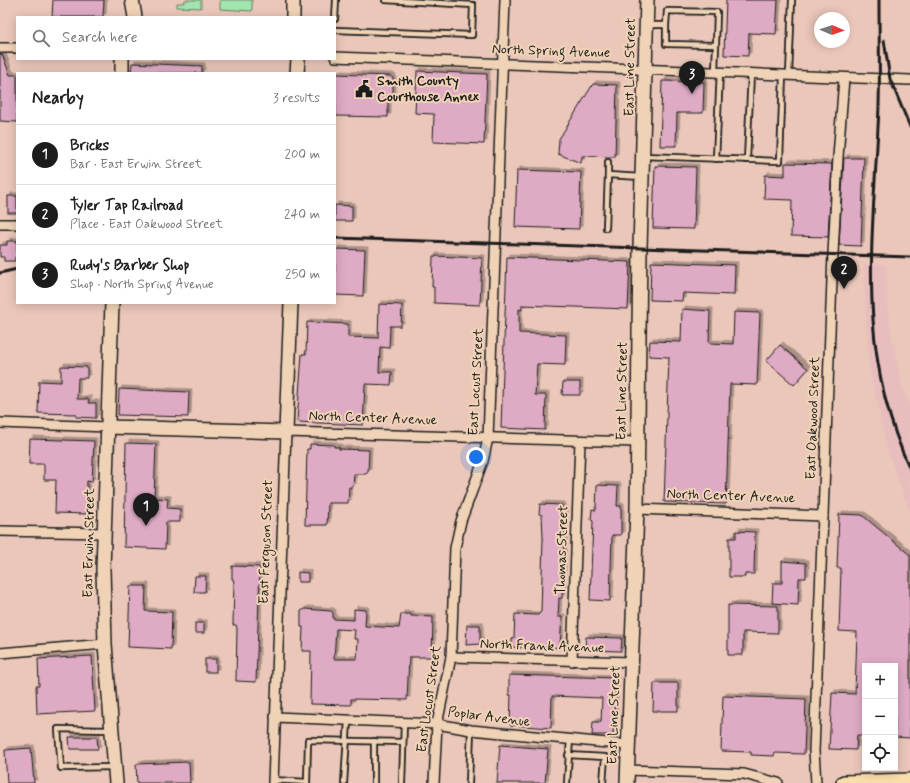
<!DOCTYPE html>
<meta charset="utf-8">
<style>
body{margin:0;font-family:Mynerve,sans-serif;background:#f2f2f2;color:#222}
.controls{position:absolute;right:12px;bottom:12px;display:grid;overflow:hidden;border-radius:0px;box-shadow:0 2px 10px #0003}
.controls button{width:36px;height:36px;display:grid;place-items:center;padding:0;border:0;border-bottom:1px solid #e0e0e0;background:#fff;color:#222;font:20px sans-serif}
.compass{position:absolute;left:814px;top:12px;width:36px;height:36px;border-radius:50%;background:#fff;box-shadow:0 2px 10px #0003;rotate:92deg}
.you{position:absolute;left:476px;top:457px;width:14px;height:14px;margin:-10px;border:3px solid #fff;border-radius:50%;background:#1a73e8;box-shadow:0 0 0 6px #1a73e833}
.badge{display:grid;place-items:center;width:26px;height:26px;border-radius:50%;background:#1c1c1c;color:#fff;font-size:13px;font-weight:700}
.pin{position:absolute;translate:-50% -33px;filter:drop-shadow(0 1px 2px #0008)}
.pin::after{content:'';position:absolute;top:21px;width:14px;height:12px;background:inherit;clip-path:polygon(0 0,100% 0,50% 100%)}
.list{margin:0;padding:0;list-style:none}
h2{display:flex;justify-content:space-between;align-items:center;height:52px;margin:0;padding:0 16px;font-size:17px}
h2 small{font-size:13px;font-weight:400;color:#767676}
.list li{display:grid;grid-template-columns:26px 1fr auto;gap:12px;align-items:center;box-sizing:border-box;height:60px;padding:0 16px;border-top:1px solid #e0e0e0}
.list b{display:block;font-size:15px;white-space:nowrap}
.list p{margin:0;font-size:13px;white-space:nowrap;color:#767676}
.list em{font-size:13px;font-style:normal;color:#767676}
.icon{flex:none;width:22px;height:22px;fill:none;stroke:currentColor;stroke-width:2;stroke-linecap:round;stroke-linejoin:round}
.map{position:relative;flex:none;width:910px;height:783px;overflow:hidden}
.search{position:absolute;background:#fff;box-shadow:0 2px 10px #0003;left:16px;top:16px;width:320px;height:44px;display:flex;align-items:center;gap:10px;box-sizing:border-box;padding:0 14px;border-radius:0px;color:#767676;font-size:15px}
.panel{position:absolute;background:#fff;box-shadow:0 2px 10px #0003;left:16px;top:72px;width:320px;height:232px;border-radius:0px}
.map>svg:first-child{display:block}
</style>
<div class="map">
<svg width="910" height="783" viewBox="0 0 910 783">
<defs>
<filter id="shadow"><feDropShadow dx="3" dy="-3" stdDeviation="0" flood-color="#0004"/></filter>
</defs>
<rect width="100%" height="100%" fill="#ebc7ba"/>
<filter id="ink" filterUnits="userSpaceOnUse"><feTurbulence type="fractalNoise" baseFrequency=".025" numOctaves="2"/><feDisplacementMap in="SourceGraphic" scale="8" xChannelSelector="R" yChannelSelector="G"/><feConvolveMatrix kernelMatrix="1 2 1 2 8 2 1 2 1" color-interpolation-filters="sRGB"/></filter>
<g filter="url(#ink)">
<path fill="#e7bebd" d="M864,264H886L889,320L901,382L910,407V513L886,445L868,362Z"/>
<g fill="#a3e5af" stroke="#608066">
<path d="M185,0H201V8L177,7V3H184Z"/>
<path d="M220,0H252V11L220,9Z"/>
</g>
<g fill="#dfaac4" stroke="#1c1c1c" fill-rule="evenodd" filter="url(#shadow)">
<path d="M53,0H104L103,17H52Z"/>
<path d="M726,0H778L776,34L749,33L748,56L724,55Z"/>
<path d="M0,54H2L10,75H17V122L0,121Z"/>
<path d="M132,63L202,66V73H131Z"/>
<path d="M417,71L487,74L484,144L433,142L434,114L415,113Z"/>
<path d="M335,74L390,76L393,78V98H388V117L336,116Z"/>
<path d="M662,81L704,82L703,113H677L676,146H660Z"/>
<path d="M593,84L617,85L615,157L582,156L581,163L558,154L559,139Z"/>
<path d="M844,158H864L861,246L839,245Z"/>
<path d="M785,163L832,164L828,237L791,236L792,200L764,199L765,175L785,176Z"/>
<path d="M655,166L696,167L694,229L653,228Z"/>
<path d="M517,170L581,172L579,229L515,227Z"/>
<rect x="8" y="196" width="9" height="17"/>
<path d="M335,205L352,206V221H335Z"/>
<path d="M7,241H17V257H15V261H4V257H0V245H7Z"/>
<path d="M335,249L365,250L363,296L335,295Z"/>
<path d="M433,256L482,258L480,305L434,303V287H432Z"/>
<path d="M507,257L630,262L628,309L522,305V310L519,309V333L566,335L565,365L537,364L535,395H546L545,430L501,428Z"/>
<path d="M651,262L735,265L734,295L683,293L682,301L650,300Z"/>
<path d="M379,304L402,305L401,326H390L389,348L380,347L379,372H392L391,385L365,384L363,425L297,422L302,354H306L307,322L348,324V337L378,338Z"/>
<path d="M682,309L710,311L709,343L733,344L734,312L760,313L757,385L730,384L726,504L664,502L669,357L649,356L650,341L681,342Z"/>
<path d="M780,345L808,369L794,385L766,361Z"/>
<path d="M61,366L87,367V378H78L77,399H89L88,403H96V418L76,417V414L38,413L39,381L61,382Z"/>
<path d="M563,382H580V395H562Z"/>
<path d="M119,389L189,392L188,417L118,415Z"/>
<path d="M30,439L94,441L92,482L87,481L86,514L55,513L56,480H44V464H29Z"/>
<path d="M126,443L156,444L154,498L168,499L167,508L180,509V522H166L165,549L124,547Z"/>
<path d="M310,444L334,445V447H339V449L369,450L368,472L366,474H354L353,487H349L348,503H328L327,525H305L307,449H310Z"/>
<path d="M597,485L618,486L617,506H621V535H612L610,601L590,600L593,521L591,520L592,509L596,510Z"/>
<path d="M540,504L562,505V510H565L562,598H559L558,617H562L560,644L559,648L521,644V648L512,647V638H514L515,614L538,615L541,612L543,537L542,515L539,514Z"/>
<path d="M839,514L862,515L910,555V738L895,737V666H865V736L857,735L856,750L829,749L832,693L855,694L857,632L839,631L841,568H837Z"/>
<path d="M736,531L755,532L754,574H745V577H729V538H736Z"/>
<path d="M782,561L806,563V578H799L798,605L772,603L773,583H782Z"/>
<path d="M232,566L260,567L256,682L236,681L237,628L236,625H233L234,583L233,579H232Z"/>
<path d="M298,572L308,573V582H298Z"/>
<path d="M195,576H206L205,592H194Z"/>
<path d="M130,586H146L145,611L172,612L171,649L128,647Z"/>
<path d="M728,605L778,606V633L743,632V655H728Z"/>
<path d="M305,609L331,611L333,613V619L354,620V609L366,610L365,626L399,628L401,614H411V616L433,617L432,657H409L407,700L351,699V705L310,704L311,651H302L303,627H301V611ZM336,629L355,630L354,639H358L357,659H334Z"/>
<rect x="195" y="623" width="9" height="10"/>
<path d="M467,625H480V644L466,645Z"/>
<path d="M586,637L622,638L621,651L585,650Z"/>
<path d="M92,656L95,711L37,714L36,686H39L38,659Z"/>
<rect x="205" y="659" width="11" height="13"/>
<path d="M509,675L616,678L613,735H592L593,722H601L602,698L552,696L551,728L510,725L511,695H509Z"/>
<path d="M654,683H678V711H653Z"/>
<path d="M723,696L806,699L804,754L775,753L774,756L751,755V752L721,751Z"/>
<path d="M69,737H97L98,749H70Z"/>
<path d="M500,745L548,749L545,783H497Z"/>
<path d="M31,748L34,783H7L5,750Z"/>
<path d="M189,762L190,783H137L136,764Z"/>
</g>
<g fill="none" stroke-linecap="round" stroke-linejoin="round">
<g stroke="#1c1c1c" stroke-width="8">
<g id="lane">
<path d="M335,19L336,0"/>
<path d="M648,25H666L667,11L717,12L716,45L666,44V25"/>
<path d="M335,30L472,35L473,5L385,0"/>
<path d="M715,71L716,45"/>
<path d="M789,75L792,0"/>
<path d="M643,156L780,161L783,75"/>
<path d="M716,159L720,71"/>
<path d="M747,160L751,73"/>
<path d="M608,175V162"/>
<path d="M606,228L608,175L641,177"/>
<path d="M110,730L58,729L61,768L113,767"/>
<path d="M568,755L605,757L603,783"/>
<path d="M273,780L307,782"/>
<path d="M307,783L308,740L403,742"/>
<path d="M344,783L348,721"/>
<path d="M374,783V741"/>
<path d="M402,783L404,723"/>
<path d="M469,783L471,730"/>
<path d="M567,783L570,739"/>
</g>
</g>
<g stroke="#1c1c1c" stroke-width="12">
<g id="street">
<path d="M0,48H17"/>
<path d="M335,57L910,80"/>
<path d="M0,224H17"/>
<path d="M0,423L108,427"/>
<path d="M637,509L823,516"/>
<path d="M0,531L104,533"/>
<path d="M0,653L105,644"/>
<path d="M451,657L632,662"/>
<path d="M572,661L580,441"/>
<path d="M275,717L437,724L471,730L628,745"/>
<path d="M627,770L744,774L778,783"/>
<path d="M273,783L286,432L637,442"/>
<path d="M434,783L437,724L451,657L455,548L461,521L483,461L488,438L505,0"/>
<path d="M816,783L814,751L833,254L838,157L844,78"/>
</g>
</g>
<g stroke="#1c1c1c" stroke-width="16">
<g id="secondary">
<path d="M132,0L135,17"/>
<path d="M293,17V0"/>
<path d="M122,73V59"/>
<path d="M297,73L298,59"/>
<path d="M112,303L103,569L105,644L116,783"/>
<path d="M108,427L286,432L291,303"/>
<path d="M627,783L637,509L640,248L647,0"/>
</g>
</g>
<g stroke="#1c1c1c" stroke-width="18">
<path id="primary" d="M844,783L910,781"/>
</g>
<use href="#lane" stroke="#f0d3b6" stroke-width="4.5"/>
<use href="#street" stroke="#f0d3b6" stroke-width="9"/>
<use href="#secondary" stroke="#f0d3b6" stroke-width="13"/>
<use href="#primary" stroke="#f9deab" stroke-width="15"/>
<g stroke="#1c1c1c" stroke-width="3">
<path d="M879,0C879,35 880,71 879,106C874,232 854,349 910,469"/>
<path d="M884,40L890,79L910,127"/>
<path d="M335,238L910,257"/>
<path d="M0,273L17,269"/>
</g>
</g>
</g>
<defs>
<g id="civic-bare" transform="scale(1.38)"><path d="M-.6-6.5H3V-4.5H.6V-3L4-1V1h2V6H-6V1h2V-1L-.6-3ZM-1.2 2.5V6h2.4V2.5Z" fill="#1c1c1c" stroke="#f0d3b6" stroke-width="2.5" paint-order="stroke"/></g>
</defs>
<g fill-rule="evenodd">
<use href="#civic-bare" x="364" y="89"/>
</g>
<g text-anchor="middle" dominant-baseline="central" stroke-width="4" stroke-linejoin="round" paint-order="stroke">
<g font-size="14" fill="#1c1c1c" stroke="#f0d3b6">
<text transform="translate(551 51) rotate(2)">North Spring Avenue</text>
<text transform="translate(630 67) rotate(-89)">East Line Street</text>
<text transform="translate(476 382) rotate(-87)">East Locust Street</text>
<text transform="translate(622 391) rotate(-89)">East Line Street</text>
<text transform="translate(373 418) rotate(2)">North Center Avenue</text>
<text transform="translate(813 418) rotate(-88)">East Oakwood Street</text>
<text transform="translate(731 496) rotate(2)">North Center Avenue</text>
<text transform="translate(266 542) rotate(-88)">East Ferguson Street</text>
<text transform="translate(89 543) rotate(-89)">East Erwin Street</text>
<text transform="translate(562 550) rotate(-88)">Thomas Street</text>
<text transform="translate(542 646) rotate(2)">North Frank Avenue</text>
<text transform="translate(429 699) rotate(-82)">East Locust Street</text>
<text transform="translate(614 715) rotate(-88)">East Line Street</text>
<text transform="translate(489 717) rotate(7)">Poplar Avenue</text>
</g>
<g font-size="14" font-weight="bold" fill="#1c1c1c" stroke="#f0d3b6" text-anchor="start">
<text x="377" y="81">Smith County<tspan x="377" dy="16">Courthouse Annex</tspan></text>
</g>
</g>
</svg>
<div class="controls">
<button>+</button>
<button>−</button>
<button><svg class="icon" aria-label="locate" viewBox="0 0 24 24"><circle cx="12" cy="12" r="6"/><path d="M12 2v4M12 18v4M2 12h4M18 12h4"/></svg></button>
</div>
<svg class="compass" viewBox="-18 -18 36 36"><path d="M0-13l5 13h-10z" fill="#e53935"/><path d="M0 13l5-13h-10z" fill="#767676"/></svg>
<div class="you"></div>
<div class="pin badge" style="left:146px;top:526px">1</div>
<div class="pin badge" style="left:844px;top:289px">2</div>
<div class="pin badge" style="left:692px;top:94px">3</div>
<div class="search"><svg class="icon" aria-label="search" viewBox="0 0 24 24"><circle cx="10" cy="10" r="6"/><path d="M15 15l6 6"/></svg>Search here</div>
<section class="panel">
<h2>Nearby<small>3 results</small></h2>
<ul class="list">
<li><span class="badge">1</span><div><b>Bricks</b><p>Bar · East Erwin Street</p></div><em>200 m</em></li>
<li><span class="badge">2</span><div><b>Tyler Tap Railroad</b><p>Place · East Oakwood Street</p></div><em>240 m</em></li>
<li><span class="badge">3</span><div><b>Rudy's Barber Shop</b><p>Shop · North Spring Avenue</p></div><em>250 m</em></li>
</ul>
</section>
</div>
